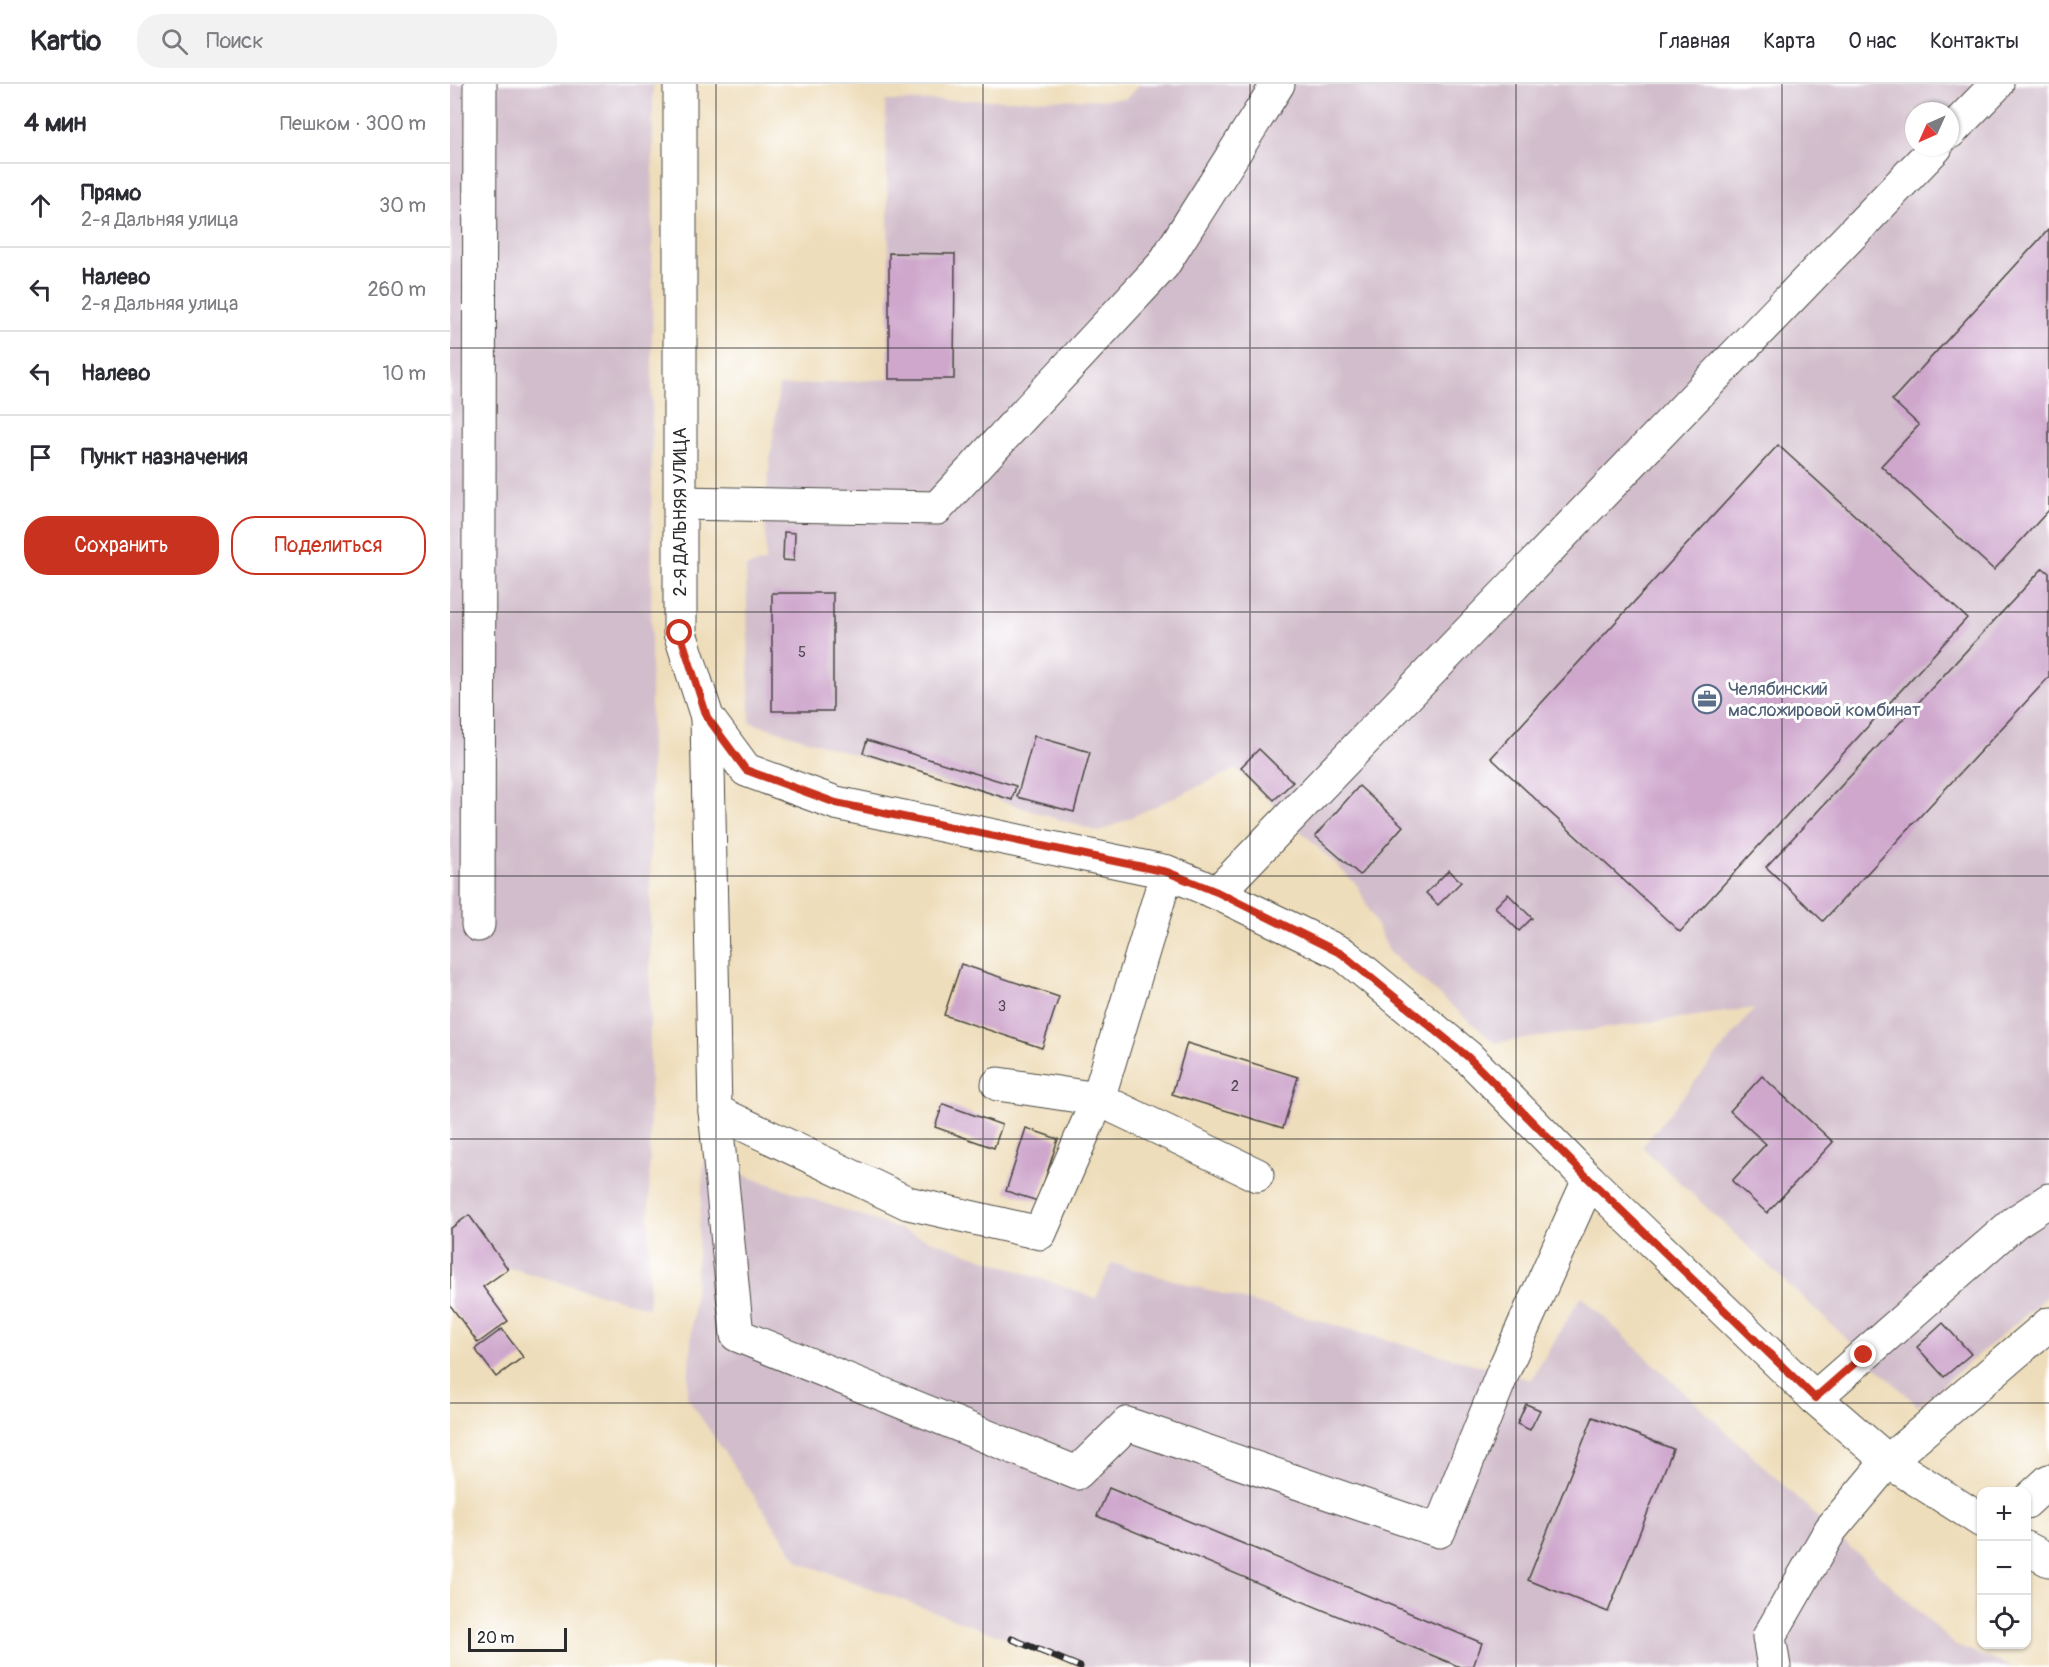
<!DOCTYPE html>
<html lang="ru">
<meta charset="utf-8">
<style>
body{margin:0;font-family:Pangolin,sans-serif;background:#f2f2f3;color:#2b2b33}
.controls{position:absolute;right:18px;bottom:18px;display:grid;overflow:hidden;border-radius:12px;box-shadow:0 2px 4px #0004}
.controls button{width:54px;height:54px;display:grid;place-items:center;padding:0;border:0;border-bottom:2px solid #e1e1e2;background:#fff;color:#2b2b33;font:30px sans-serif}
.compass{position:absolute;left:1455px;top:18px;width:54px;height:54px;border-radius:50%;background:#fff;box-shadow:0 2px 4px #0004;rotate:225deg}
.scale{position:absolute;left:18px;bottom:15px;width:99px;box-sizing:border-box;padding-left:6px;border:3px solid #2b2b2b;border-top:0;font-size:16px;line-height:21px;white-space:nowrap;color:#2b2b2b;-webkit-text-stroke:4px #fff;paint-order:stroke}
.stop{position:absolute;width:18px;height:18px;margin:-14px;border:4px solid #c8321e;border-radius:50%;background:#fff}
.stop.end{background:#c8321e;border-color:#fff;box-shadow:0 2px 6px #0008}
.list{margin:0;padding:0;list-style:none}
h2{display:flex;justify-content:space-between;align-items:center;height:78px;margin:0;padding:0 24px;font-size:26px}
h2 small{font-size:20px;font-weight:400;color:#7c7c81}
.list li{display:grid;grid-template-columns:39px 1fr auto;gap:18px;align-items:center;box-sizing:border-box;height:84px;padding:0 24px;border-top:2px solid #e1e1e2}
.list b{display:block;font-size:22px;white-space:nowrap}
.list p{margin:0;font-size:20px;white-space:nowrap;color:#7c7c81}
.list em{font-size:20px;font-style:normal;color:#7c7c81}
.actions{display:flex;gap:12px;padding:18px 24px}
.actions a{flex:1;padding:14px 0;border:2px solid #c8321e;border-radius:24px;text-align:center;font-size:21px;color:#c8321e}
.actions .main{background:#c8321e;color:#fff}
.icon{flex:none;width:33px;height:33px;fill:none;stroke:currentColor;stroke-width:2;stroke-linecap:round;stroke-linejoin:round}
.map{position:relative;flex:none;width:1599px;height:1583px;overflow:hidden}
header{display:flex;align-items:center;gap:36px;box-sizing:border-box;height:84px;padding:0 30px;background:#fff;border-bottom:2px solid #e1e1e2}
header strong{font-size:28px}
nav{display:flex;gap:33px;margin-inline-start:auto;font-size:21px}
.search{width:420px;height:54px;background:#f2f2f3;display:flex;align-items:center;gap:15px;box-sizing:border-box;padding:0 21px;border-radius:24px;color:#7c7c81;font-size:22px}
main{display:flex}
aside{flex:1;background:#fff}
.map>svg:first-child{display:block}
</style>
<header>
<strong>Kartio</strong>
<div class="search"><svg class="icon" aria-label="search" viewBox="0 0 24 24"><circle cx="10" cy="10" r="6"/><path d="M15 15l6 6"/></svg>Поиск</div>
<nav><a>Главная</a><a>Карта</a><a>О нас</a><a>Контакты</a></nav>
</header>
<main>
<aside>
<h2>4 мин<small>Пешком · 300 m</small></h2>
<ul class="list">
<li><svg class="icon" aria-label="ahead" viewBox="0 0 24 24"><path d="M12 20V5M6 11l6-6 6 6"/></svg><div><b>Прямо</b><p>2-я Дальняя улица</p></div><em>30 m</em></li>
<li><svg class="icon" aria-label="left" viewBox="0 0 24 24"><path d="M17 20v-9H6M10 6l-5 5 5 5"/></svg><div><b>Налево</b><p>2-я Дальняя улица</p></div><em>260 m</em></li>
<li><svg class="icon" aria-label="left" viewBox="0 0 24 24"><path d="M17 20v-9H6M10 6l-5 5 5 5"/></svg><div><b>Налево</b></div><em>10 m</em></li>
<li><svg class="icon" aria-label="arrive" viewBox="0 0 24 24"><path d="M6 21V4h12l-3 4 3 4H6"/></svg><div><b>Пункт назначения</b></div></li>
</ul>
<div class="actions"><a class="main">Сохранить</a><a>Поделиться</a></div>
</aside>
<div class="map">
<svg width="1599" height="1583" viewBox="0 0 1599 1583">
<rect width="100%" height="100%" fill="#fff"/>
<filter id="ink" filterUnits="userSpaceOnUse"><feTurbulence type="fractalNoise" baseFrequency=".0167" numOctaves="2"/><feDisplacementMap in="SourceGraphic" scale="12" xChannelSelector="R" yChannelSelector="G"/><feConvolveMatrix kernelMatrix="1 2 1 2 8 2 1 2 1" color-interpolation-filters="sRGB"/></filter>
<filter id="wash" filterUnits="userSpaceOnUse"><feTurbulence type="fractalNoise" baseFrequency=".008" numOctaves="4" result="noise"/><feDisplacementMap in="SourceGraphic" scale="24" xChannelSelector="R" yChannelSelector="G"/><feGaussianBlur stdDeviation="1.35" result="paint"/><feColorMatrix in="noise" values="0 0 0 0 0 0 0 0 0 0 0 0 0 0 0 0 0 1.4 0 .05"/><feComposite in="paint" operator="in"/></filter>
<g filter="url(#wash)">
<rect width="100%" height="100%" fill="#eeddba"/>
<g fill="#d1bdcb" fill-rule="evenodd">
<path d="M0,0H203L199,1224L0,1167Z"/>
<path d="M690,0H1599V1211L1468,1322L1192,1063L1305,924L1045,959L940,869L907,801L786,685L649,748L300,638L296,483L316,477L315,421L329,302L439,295V169L435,17L676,15ZM1464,27H1500V63H1464Z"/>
<path d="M254,1077L646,1214L662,1179L1081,1296L1131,1212L1506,1562L1563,1583H635L349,1478L237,1313Z"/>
</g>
<g id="blocks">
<g fill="#cfa7cd">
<path d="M1599,145V426L1544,486L1431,382L1469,341L1442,316Z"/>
<path d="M439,169L505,170L504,295H439Z"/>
<path d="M1328,361L1517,534L1230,848L1041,674Z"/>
<path d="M334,448L345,449L344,477L333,476Z"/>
<path d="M1593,484L1599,489V593L1373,837L1316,783Z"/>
<rect x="322" y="509" width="61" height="118"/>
<path d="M584,652L640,668L624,728L567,713Z"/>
<path d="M417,656L566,702L562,716L413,669Z"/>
<path d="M809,665L843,698L824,716L791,683Z"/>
<path d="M909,702L953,742L910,791L865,752Z"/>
<path d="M999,786L1011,798L988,821L976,809Z"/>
<path d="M1058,810L1082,834L1069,847L1045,823Z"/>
<path d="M511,880L609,913L592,964L494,931Z"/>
<path d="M737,959L848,993L833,1044L722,1010Z"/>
<path d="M1312,992L1383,1058L1317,1129L1282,1097L1316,1060L1280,1027Z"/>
<path d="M493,1020L552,1041L544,1064L485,1043Z"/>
<path d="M576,1044L608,1055L588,1117L556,1107Z"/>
<path d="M19,1131L58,1185L33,1203L58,1237L28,1259L0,1221V1145Z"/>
<path d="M1493,1239L1521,1270L1494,1293L1467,1263Z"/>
<path d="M52,1245L73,1273L46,1293L25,1265Z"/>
<path d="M1076,1320L1090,1326L1080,1346L1067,1340Z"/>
<path d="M1143,1333L1223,1365L1158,1528L1078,1496Z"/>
<path d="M659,1404L1032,1559L1023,1583H1010L647,1432Z"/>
</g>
</g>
</g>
<g filter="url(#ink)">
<use href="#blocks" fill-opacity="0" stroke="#484640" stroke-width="1.5"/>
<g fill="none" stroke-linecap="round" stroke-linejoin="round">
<g stroke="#484640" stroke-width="35">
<g id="minor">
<path d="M230,0V549L257,633L296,686L386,719L717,788L767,809L893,870L1018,973L1139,1096L1365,1314L1438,1377L1532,1437"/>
<path d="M1500,48L1547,0"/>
<path d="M231,419L487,424L713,181L828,0"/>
<path d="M257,633L265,1027L287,1251L627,1389L677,1340L989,1447L1053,1288L1139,1096"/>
<path d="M767,809L1486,63"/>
<path d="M28,841L30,0"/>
<path d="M548,1000L648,1015L807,1091"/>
<path d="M265,1027L458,1119L590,1149L648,1015L717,788"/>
<path d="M1365,1314L1564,1139L1599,1116"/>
<path d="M1576,1418L1599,1397"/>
<path d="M1576,1464L1599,1476"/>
<path d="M1324,1583L1319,1553L1381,1445L1438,1377L1599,1240"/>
</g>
</g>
<use href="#minor" stroke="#fff" stroke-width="33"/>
<g stroke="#2b2b2b" stroke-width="7">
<path id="rail" d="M562,1555L630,1583"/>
</g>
<use href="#rail" stroke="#fff" stroke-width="4.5" stroke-dasharray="14" stroke-linecap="butt"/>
</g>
</g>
<g fill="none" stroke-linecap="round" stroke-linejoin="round" filter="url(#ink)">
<path stroke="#c8321e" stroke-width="8" d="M230,549L257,633L296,686L386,719L717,788L767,808L892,870L1018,973L1139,1095L1365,1314L1414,1271"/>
</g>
<path fill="none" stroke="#2b2b2b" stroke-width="1.5" stroke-opacity="0.55" d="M266,0V1583M533,0V1583M800,0V1583M1066,0V1583M1332,0V1583M0,264H1599M0,528H1599M0,792H1599M0,1055H1599M0,1319H1599"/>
<defs>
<g id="office-ring" transform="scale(1.5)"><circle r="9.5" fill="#fff" stroke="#5c6f8a" stroke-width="1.5"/><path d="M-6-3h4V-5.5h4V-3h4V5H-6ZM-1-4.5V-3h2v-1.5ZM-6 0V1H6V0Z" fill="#5c6f8a"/></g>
</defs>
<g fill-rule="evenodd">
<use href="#office-ring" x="1257" y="615"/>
</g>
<g text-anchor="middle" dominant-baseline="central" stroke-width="6" stroke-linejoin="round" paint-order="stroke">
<g font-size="15" fill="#544a54">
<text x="352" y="568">5</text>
<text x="552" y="922">3</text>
<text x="785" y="1002">2</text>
</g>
<g font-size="18" fill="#2b2b2b" stroke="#fff">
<text transform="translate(230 428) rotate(-90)">2-Я ДАЛЬНЯЯ УЛИЦА</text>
</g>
<g font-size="18" fill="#4e5e75" stroke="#fff" text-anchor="start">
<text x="1278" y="605">Челябинский<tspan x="1278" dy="21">масложировой комбинат</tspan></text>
</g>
</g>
</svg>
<div class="controls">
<button>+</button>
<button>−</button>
<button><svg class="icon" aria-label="locate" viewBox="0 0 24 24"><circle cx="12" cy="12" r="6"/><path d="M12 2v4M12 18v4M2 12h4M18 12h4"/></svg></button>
</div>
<svg class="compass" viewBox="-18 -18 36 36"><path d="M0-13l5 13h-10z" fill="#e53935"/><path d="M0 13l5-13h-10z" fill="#7c7c81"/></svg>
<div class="scale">20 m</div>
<div class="stop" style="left:230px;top:549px"></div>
<div class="stop end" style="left:1414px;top:1271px"></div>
</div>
</main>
